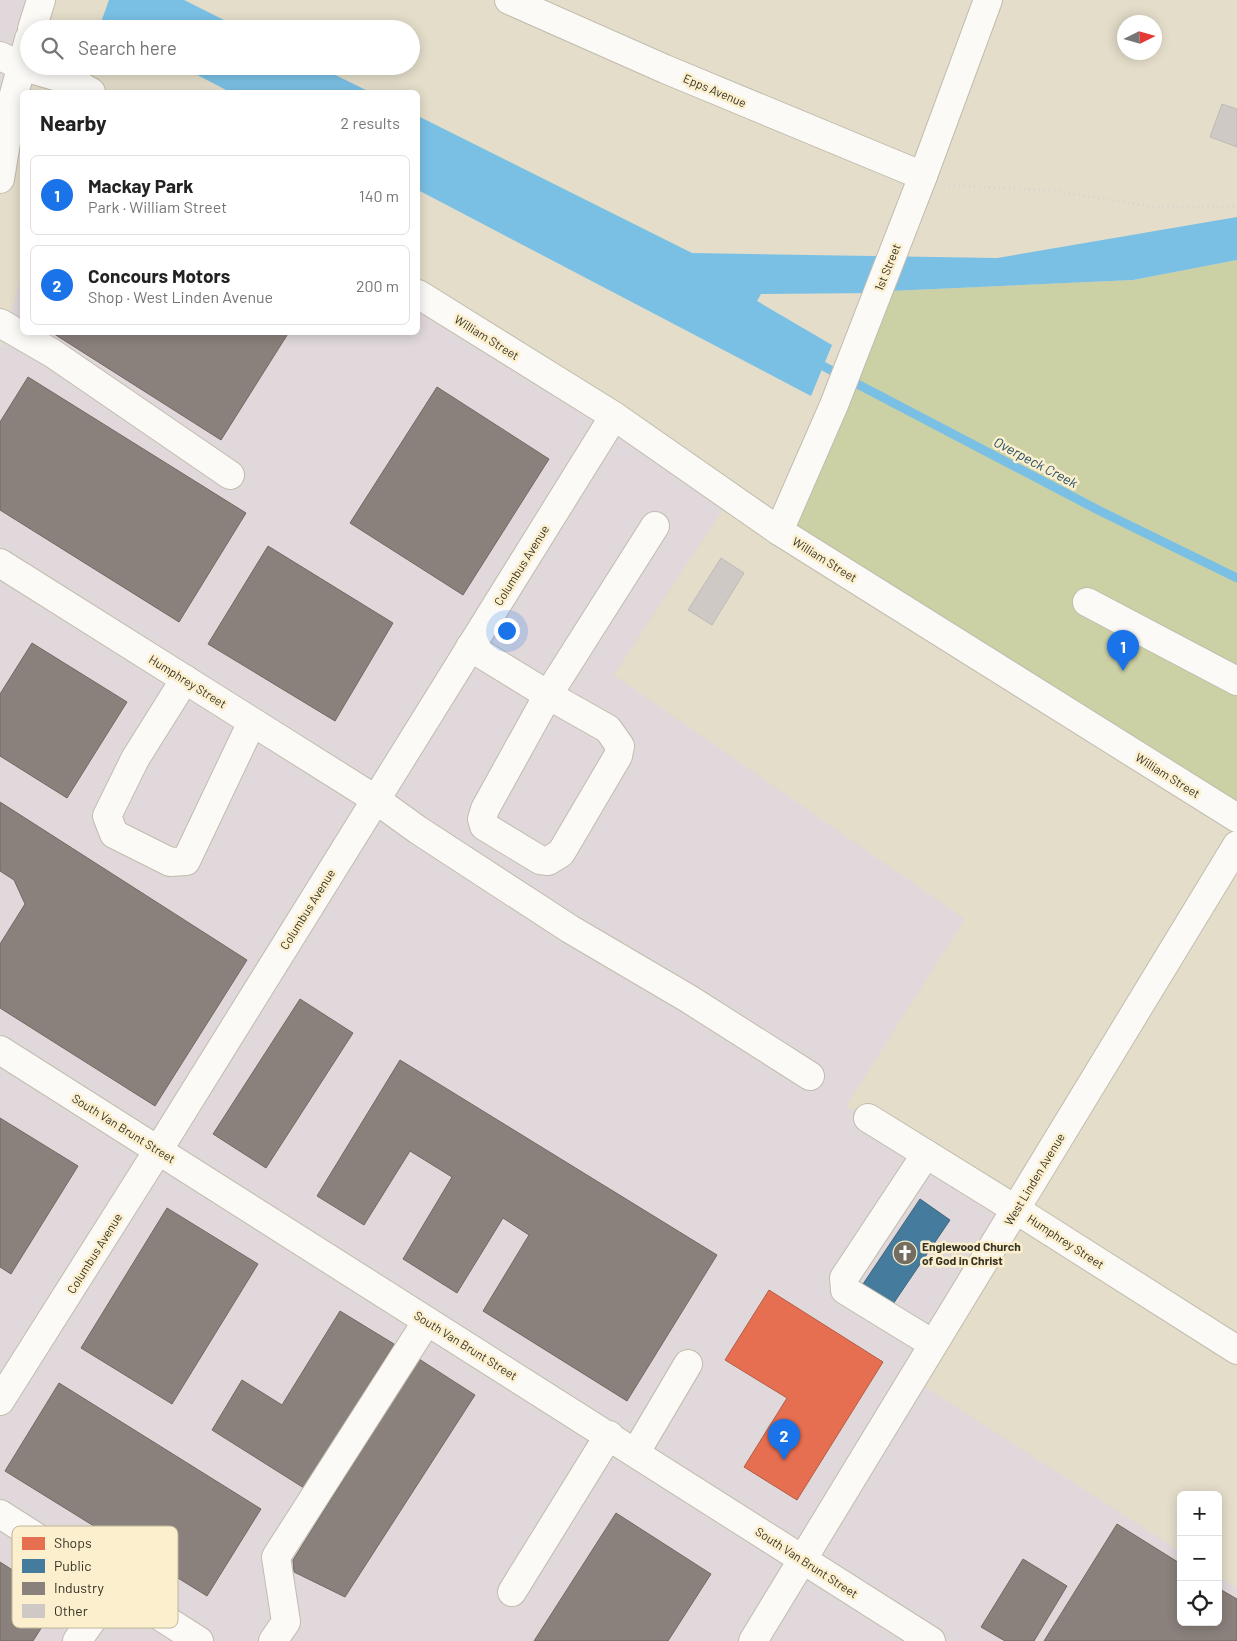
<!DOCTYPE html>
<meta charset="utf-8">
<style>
body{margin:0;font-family:Barlow,sans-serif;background:#f2f2f2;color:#222}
.controls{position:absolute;right:15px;bottom:15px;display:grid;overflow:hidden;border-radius:8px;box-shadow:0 2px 12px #0003}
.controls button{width:45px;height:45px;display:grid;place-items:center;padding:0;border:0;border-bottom:1px solid #e0e0e0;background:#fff;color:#222;font:25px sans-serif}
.compass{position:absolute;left:1117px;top:15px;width:45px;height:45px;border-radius:50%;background:#fff;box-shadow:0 2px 12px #0003;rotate:85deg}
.you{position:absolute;left:506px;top:630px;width:18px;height:18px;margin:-12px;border:4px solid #fff;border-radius:50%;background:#1a73e8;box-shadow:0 0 0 8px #1a73e833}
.badge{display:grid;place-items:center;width:32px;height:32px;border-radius:50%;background:#1a73e8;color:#fff;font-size:16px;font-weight:700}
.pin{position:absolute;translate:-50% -41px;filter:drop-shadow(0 1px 2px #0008)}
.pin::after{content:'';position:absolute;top:26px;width:18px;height:15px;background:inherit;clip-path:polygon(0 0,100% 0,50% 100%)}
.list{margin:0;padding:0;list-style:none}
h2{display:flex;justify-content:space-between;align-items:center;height:65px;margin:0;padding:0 20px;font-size:21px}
h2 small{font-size:16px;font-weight:400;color:#767676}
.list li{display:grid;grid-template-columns:32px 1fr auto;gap:15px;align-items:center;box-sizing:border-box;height:80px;margin:0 10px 10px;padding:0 10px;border:1px solid #e0e0e0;border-radius:8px}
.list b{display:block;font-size:19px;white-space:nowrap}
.list p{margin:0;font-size:16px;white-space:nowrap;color:#767676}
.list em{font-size:16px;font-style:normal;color:#767676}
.icon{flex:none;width:28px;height:28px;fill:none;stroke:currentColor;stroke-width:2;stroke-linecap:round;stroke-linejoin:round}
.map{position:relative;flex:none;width:1237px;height:1641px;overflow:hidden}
.search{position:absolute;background:#fff;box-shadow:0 2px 12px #0003;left:20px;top:20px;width:400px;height:55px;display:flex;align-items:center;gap:12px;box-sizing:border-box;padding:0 18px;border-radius:28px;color:#767676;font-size:19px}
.panel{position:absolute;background:#fff;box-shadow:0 2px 12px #0003;left:20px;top:90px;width:400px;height:245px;border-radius:8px}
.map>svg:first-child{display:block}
</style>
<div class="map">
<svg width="1237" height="1641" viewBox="0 0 1237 1641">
<rect width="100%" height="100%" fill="#e4ddca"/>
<g fill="#e0d8db">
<path d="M0,0H41L0,179Z"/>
<path d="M22,274V332H418V293L733,494L614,675L965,919L846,1106L1007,1207L908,1376L1181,1552V1622H1218V1576L1237,1588V1641H0V349Z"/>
</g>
<path fill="#cbd0a5" d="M1237,260V817L783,526L890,291L1133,280Z"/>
<g fill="#7ac0e5">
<path d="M109,0H184L242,29H108L100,25Z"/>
<path d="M180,66H317L370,92H230Z"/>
<path d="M418,116L692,253L997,258L1237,217V260L1133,280L890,291L877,293L761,294L757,301L832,345L811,396L418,190Z"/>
</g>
<path fill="#e76f51" stroke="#b25d44" d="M769,1290L883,1362L797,1500L744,1467L787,1398L725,1360Z"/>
<path fill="#457b9d" stroke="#406579" d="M920,1199L950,1220L891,1307L861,1287Z"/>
<g fill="#8a817c" stroke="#716962">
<path d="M51,332H289L221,440Z"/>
<path d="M28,377L246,513L179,622L0,510V422Z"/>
<path d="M437,387L549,459L463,595L350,523Z"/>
<path d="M268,546L393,623L335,721L208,644Z"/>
<path d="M32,643L127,702L67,798L0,756V694Z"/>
<path d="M0,802L247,960L155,1106L0,1008V944L25,904L14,880L0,871Z"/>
<path d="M300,999L353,1033L266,1168L213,1134Z"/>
<path d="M400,1060L717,1255L627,1401L483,1311L529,1235L503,1218L457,1293L403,1259L452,1177L410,1151L364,1225L317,1196Z"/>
<path d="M0,1118L78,1166L11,1274L0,1267Z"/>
<path d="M167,1208L258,1264L172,1404L81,1348Z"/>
<path d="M340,1311L394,1344L304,1488L212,1430L242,1380L282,1405Z"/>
<path d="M419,1359L475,1395L345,1597L294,1572L293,1560Z"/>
<path d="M59,1383L261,1509L207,1596L5,1471Z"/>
<path d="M616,1513L711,1574L668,1641H534Z"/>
<path d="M1117,1524L1181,1564V1622H1218V1588L1237,1599V1641H1044Z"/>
<path d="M1023,1559L1067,1586L1034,1641H1005L981,1627Z"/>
<path d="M0,1562L59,1600L33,1641H0Z"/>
</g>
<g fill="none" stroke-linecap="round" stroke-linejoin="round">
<path stroke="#7ac0e5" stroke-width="9" d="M823,366L1100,511L1237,578"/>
</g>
<g fill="#cfc9c6" stroke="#c0bab7">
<path d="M1222,104L1237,109V147L1210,137Z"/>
<path d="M721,558L744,573L712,625L688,610Z"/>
</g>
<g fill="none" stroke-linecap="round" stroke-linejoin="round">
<g stroke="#c1bcad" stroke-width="30">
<g id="minor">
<path d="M509,0L665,69L923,176"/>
<path d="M32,29L41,0"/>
<path d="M0,56L21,66L72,81L91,92"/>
<path d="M0,179L14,94L29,39"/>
<path d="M418,294L614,416L779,531L1237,818"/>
<path d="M0,323L52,353L230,475"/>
<path d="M779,531L834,405L923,176L988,0"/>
<path d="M0,563L375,799L418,830L570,929L689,999L810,1076"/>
<path d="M1087,602L1237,681"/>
<path d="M470,647L548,695L608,729L620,746L618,756L561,853L548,861L540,860L484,826L482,819L485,809L548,695L655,526"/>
<path d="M185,679L135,759L107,816L114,834L170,862L186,861L252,722"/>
<path d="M0,1050L931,1641"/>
<path d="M868,1118L1015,1209L1237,1350"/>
<path d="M926,1154L844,1278L845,1290L933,1344"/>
<path d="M0,1401L159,1149L614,416"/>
<path d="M636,1452L688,1364"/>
<path d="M0,1514L199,1641"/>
<path d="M512,1592L609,1435"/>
<path d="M77,1641L115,1588"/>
<path d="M273,1641L286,1622L276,1557L427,1321"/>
<path d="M753,1641L1237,845"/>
</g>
</g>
<path stroke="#d6d4cf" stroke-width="3" stroke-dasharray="1 4" stroke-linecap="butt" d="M949,185L1056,191L1154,207H1237"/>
<use href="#minor" stroke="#fbfaf7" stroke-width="28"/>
</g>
<defs>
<g id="church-disc" transform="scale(1.25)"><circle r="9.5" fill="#736e5f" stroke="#fbefcd"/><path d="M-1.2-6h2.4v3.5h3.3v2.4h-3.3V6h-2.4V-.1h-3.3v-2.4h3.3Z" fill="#fff"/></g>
</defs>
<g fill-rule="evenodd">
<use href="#church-disc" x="905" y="1253"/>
</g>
<g text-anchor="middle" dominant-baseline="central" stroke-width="5" stroke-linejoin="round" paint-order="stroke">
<g font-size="12" fill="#363225" stroke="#fbefcd">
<text transform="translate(715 90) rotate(23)">Epps Avenue</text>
<text transform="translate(887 267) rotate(-68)">1st Street</text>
<text transform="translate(487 337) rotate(32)">William Street</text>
<text transform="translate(825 559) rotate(32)">William Street</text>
<text transform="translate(521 565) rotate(-58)">Columbus Avenue</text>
<text transform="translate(188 681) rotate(32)">Humphrey Street</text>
<text transform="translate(1168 775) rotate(32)">William Street</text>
<text transform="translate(307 909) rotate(-58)">Columbus Avenue</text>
<text transform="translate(124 1128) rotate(32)">South Van Brunt Street</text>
<text transform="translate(1034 1179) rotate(-59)">West Linden Avenue</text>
<text transform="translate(1066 1241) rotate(33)">Humphrey Street</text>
<text transform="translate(94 1253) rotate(-58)">Columbus Avenue</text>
<text transform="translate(466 1345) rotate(32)">South Van Brunt Street</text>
<text transform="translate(807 1562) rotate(33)">South Van Brunt Street</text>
</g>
<g font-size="12" font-weight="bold" fill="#363225" stroke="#fbefcd" text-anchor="start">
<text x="922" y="1246">Englewood Church<tspan x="922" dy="14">of God in Christ</tspan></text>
</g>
<g font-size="14" font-style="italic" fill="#27516b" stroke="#fbefcd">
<text transform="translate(1036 462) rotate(28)">Overpeck Creek</text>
</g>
</g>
<rect x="12" y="1526" width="166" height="102" rx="8" fill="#fbefcd" stroke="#c0b69b" stroke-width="1"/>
<rect x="22" y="1537" width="23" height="13" fill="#e76f51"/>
<rect x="22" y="1559" width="23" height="14" fill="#457b9d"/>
<rect x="22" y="1582" width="23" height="13" fill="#8a817c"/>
<rect x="22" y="1604" width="23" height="14" fill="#cfc9c6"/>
<g font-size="14" fill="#363225">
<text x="54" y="1548">Shops</text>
<text x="54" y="1571">Public</text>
<text x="54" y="1593">Industry</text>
<text x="54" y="1616">Other</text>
</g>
</svg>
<div class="controls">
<button>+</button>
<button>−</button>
<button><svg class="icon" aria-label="locate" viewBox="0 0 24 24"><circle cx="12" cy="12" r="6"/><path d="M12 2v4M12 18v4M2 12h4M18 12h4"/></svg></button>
</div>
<svg class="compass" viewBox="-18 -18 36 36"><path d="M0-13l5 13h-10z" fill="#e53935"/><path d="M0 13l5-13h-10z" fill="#767676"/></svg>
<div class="you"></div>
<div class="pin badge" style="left:1123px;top:671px">1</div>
<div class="pin badge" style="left:784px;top:1460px">2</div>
<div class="search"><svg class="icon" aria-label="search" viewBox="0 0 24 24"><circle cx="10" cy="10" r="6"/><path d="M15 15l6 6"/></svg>Search here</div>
<section class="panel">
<h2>Nearby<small>2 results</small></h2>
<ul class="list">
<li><span class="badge">1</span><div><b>Mackay Park</b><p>Park · William Street</p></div><em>140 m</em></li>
<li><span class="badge">2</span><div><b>Concours Motors</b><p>Shop · West Linden Avenue</p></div><em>200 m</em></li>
</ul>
</section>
</div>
